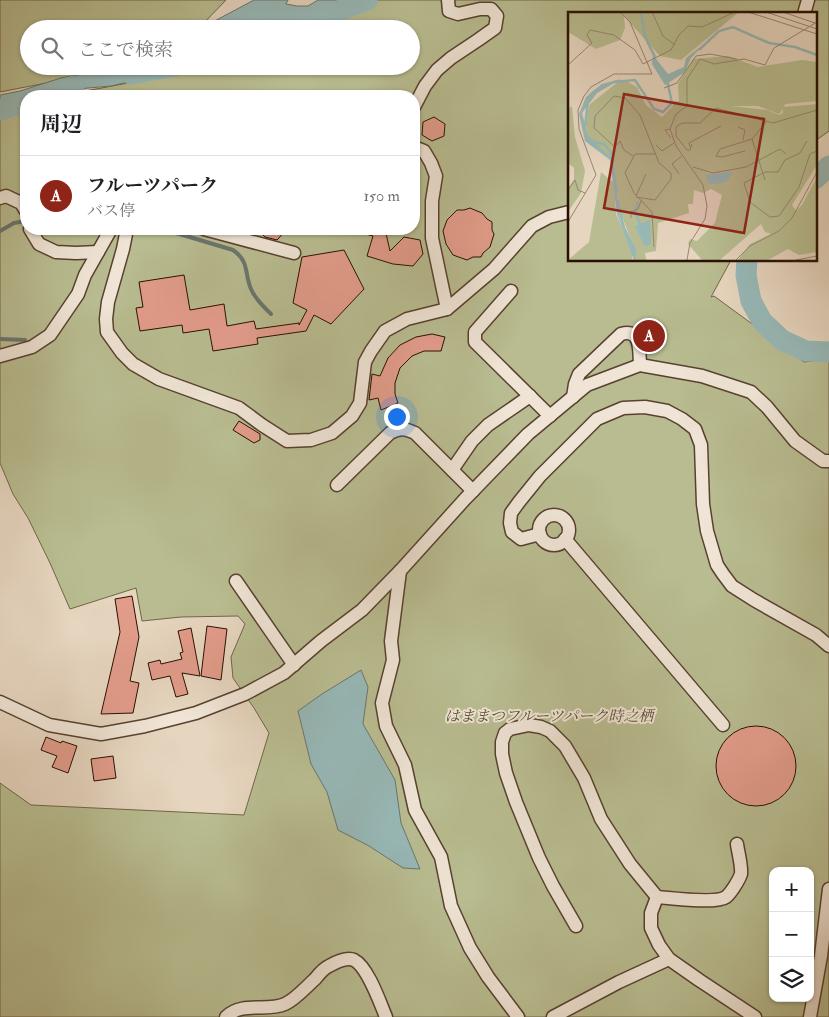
<!DOCTYPE html>
<html lang="ja">
<meta charset="utf-8">
<style>
body{margin:0;font-family:"IM FELL Double Pica","Noto Serif JP",serif;background:#f2f2f2;color:#202124}
.controls{position:absolute;right:15px;bottom:15px;display:grid;overflow:hidden;border-radius:10px;box-shadow:0 1px 4px #0004}
.controls button{width:45px;height:45px;display:grid;place-items:center;padding:0;border:0;border-bottom:1px solid #e0e0e0;background:#fff;color:#202124;font:25px sans-serif}
.you{position:absolute;left:396px;top:416px;width:18px;height:18px;margin:-12px;border:4px solid #fff;border-radius:50%;background:#1a73e8;box-shadow:0 0 0 8px #1a73e833}
.badge{display:grid;place-items:center;width:32px;height:32px;border-radius:50%;background:#8f2418;color:#fff;font-size:16px;font-weight:700}
.pin{position:absolute;translate:-50% -50%;border:2px solid #fff;box-shadow:0 1px 5px #0006}
.list{margin:0;padding:0;list-style:none}
h2{display:flex;justify-content:space-between;align-items:center;height:65px;margin:0;padding:0 20px;font-size:21px}
h2 small{font-size:16px;font-weight:400;color:#757577}
.list li{display:grid;grid-template-columns:32px 1fr auto;gap:15px;align-items:center;box-sizing:border-box;height:80px;padding:0 20px;border-top:1px solid #e0e0e0}
.list b{display:block;font-size:19px;white-space:nowrap}
.list p{margin:0;font-size:16px;white-space:nowrap;color:#757577}
.list em{font-size:16px;font-style:normal;color:#757577}
.icon{flex:none;width:28px;height:28px;fill:none;stroke:currentColor;stroke-width:2;stroke-linecap:round;stroke-linejoin:round}
.map{position:relative;flex:none;width:829px;height:1017px;overflow:hidden}
.search{position:absolute;background:#fff;box-shadow:0 1px 4px #0004;left:20px;top:20px;width:400px;height:55px;display:flex;align-items:center;gap:12px;box-sizing:border-box;padding:0 18px;border-radius:28px;color:#757577;font-size:19px}
.panel{position:absolute;background:#fff;box-shadow:0 1px 4px #0004;left:20px;top:90px;width:400px;height:145px;border-radius:20px}
.map>svg:first-child{display:block}
</style>
<div class="map">
<svg width="829" height="1017" viewBox="0 0 829 1017">
<rect width="100%" height="100%" fill="#e6d5bf"/>
<filter id="stains"><feTurbulence type="fractalNoise" baseFrequency=".004" numOctaves="4"/><feColorMatrix values="0 0 0 0 .2 0 0 0 0 .09 0 0 0 0 .02 0 0 0 .5 -.17"/></filter>
<radialGradient id="worn" r=".72"><stop offset=".6" stop-color="#630" stop-opacity="0"/><stop offset="1" stop-color="#630" stop-opacity=".3"/></radialGradient>
<g fill="#b8bc90" stroke="#706648" fill-rule="evenodd">
<path d="M0,0H226L198,29H29V66H123L118,69L0,92Z"/>
<path d="M341,0H829V131L815,141V14H569V260H731L711,297L714,296L804,362L829,359V1017H0V783L31,805L244,815L269,733L254,708L233,678L231,657L245,624L238,616L181,617L142,621L136,588L70,609L50,563L28,518L13,494L0,463V112L17,104L26,102V229H414V96H58L134,82L178,66H411V29H278ZM773,871H810V998H773Z"/>
</g>
<g fill="#97b8b7" stroke="#6b756e">
<path d="M254,0H288L286,4L297,6H308L318,0H351L348,3L327,12L292,18H278L253,29H203L209,24Z"/>
<path d="M127,66H166L136,80L111,86L77,89L37,96H26V98L0,106V95L20,91L61,78Z"/>
<path d="M361,670L368,687L363,724L395,780L401,823L420,869L403,868L369,846L338,830L327,792L311,764L298,711L322,694Z"/>
</g>
<g fill="none" stroke-linecap="round" stroke-linejoin="round">
<g stroke="#6b756e" stroke-width="4">
<path d="M77,229L89,233"/>
<path d="M138,230H166L233,250C250,262 244,273 251,289C255,299 264,307 271,314"/>
<path d="M0,231L14,223L26,221"/>
<path d="M0,339L25,340"/>
</g>
<g stroke="#97b8b7" stroke-width="21">
<path d="M274,29L336,12L367,0"/>
<path d="M131,74L175,66"/>
<path d="M42,96L74,86"/>
<path d="M0,110L26,101"/>
<path d="M815,179L829,166"/>
<path d="M747,260L746,275L751,301L762,321L782,340L806,351L829,352"/>
</g>
</g>
<g fill="#e29c8a" stroke="#281001">
<path d="M434,117L445,124L444,136L432,141L422,135L423,122Z"/>
<path d="M470,208L482,213L487,219L492,222V230L494,234L490,247L483,253L481,257H473L467,260L453,255L446,244L443,231L447,220L457,210H464Z"/>
<path d="M257,229H287L277,240L265,237Z"/>
<path d="M355,229H385L390,251L404,237L420,240L423,254L413,266L393,264L367,256L373,236L355,231Z"/>
<path d="M344,250L364,289L331,324L314,315L306,331L257,338L258,344L213,351L209,329L183,333L182,325L140,331L136,308L143,307L139,282L184,275L190,310L224,304L227,326L254,321L256,329L299,323V325L307,310L293,303L302,257Z"/>
<path d="M432,334L445,337L441,351H424L412,356L400,368L395,383V394L398,403L381,410L378,398L369,400L372,374L380,376L388,358L400,345L416,337Z"/>
<path d="M239,421L260,434V440L254,443L233,430Z"/>
<path d="M132,596L139,637L130,681L139,683L133,713L101,714L120,632L115,599Z"/>
<path d="M207,626L227,629L221,680L201,676Z"/>
<path d="M191,628L200,676L182,673L188,694L176,697L170,676L152,680L148,663L160,660L161,664L182,659L180,653L183,652L178,631Z"/>
<circle cx="756" cy="766" r="40"/>
<path d="M46,737L61,743L62,741L77,746L68,773L52,767L57,756L41,750Z"/>
<path d="M113,756L116,778L94,781L91,759Z"/>
</g>
<g fill="none" stroke-linecap="round" stroke-linejoin="round">
<g stroke="#584130" stroke-width="15">
<g id="minor">
<path d="M804,14L808,0"/>
<path d="M414,107L425,86L437,70L451,58L478,40L495,28L497,16L491,9H480L458,14L449,11L448,0"/>
<path d="M414,147L424,151L431,163L436,176L432,201V238L447,309"/>
<path d="M0,198L6,196L21,203L26,211"/>
<path d="M30,229L39,244L56,252L76,253L98,252"/>
<path d="M124,229L126,234L123,249L108,302L106,319L107,332L122,353L133,364L159,379L239,408L262,425L287,441L311,440L332,433L352,416L360,403L365,362L371,351L385,331L407,319L447,309L494,269L532,226L549,217L569,212"/>
<path d="M204,229L294,253"/>
<path d="M511,291L475,332V342L550,416"/>
<path d="M0,356L32,347L50,335L78,294L85,275L111,229"/>
<path d="M573,397L575,384L579,374L621,334C642,328 639,352 640,365"/>
<path d="M452,470L472,441L488,425L530,396"/>
<path d="M337,485L390,433C400,428 404,428 415,433L473,491"/>
<circle cx="554" cy="530" r="15"/>
<path d="M540,534L521,539L512,532L510,523L511,513L519,502L540,476L597,419L623,408L645,407L667,411L682,419L695,429L701,445L703,504L707,531L717,565L723,574L732,586L754,600L816,635L829,646"/>
<path d="M565,539L723,725"/>
<path d="M400,571L391,641L393,660L382,703L386,726L405,765L415,810L441,857L451,906L470,948L488,977L518,1017"/>
<path d="M236,581L294,665"/>
<path d="M0,702L49,725L101,734L145,726L196,713L245,694L284,673L321,641L362,610L400,571L465,499L528,434L587,385L640,365L702,376L751,392L767,407L795,441L823,461H829"/>
<path d="M657,897L651,913V928L659,945L669,959L699,980L755,1017"/>
<path d="M576,926L553,886L539,858L516,802L506,773L502,754V742L505,733L510,729L529,725L541,727L550,731L565,746L584,778L601,819L630,864L657,897C670,898 716,904 726,897C731,893 739,880 741,874C742,866 738,852 737,844"/>
<path d="M226,1017C242,1001 267,1012 285,1004C296,999 306,987 315,979C319,974 324,968 329,966C336,962 347,957 354,960C368,967 380,1003 386,1017"/>
<path d="M553,1017L619,982L669,959"/>
<path d="M810,1017L821,956L829,889"/>
</g>
</g>
<use href="#minor" stroke="#efe4d5" stroke-width="12"/>
</g>
<g text-anchor="middle" dominant-baseline="central" stroke-width="4" stroke-linejoin="round" paint-order="stroke">
<g font-size="15" font-style="italic" fill="#5a4c33" stroke="#efe4d5">
<text x="549" y="716">はままつフルーツパーク時之栖</text>
</g>
</g>
<g transform="translate(568 12)">
<rect width="249" height="249" fill="#e6d5bf"/>
<path d="M0,0H171L113,48L92,44L56,4L57,16L52,28L28,37L0,20ZM160,44L190,55L234,48L249,50V89L217,92L216,95L249,92V153L224,193L228,199L234,193L249,165V240L231,243L220,237L200,248H170L182,232L203,222L197,220L193,212L152,248H134L120,232L122,227L129,229L147,211L154,183L143,177L135,181L126,178L125,192H120L121,201L90,211L88,239L77,241L78,248H67L66,236L51,196L43,147L20,124L17,110L22,92L50,70H60L69,75L78,93L94,105L105,94V89H111L110,72L125,47ZM163,94H190L211,102L215,97V101L211,103L199,98ZM4,94L7,125L17,159L13,181L0,200V177L6,167V156L0,151V97ZM33,160L46,171L48,202L65,240L64,248H0L21,230Z" fill="#b8bc90" fill-rule="evenodd"/>
<path d="M136,32L123,46L117,60L97,73L84,52L85,43L100,62L116,55L118,46ZM53,67L29,81L14,101L20,123L45,148L52,207L66,237V248L49,202L42,148L17,129L11,102L18,85L25,79L34,72ZM165,160L158,170L148,172H141L137,163ZM82,208L83,232L77,235L67,214Z" fill="#97b8b7"/>
<path fill="none" stroke="#97b8b7" stroke-width="2.5" d="M73,0L77,25L87,45M131,38L151,19L165,15L201,31L227,35L249,43M45,70L67,68L86,97L95,100L104,91L99,68M17,114L20,90M21,129L36,132L42,139L49,180M49,188L56,216L67,238L66,248M70,190L67,200L72,212"/>
<path fill="none" stroke="#9a8673" stroke-width="1" d="M84,0L95,24L107,33M180,0L249,22M198,0L249,17M215,0L247,11M0,53L24,31L19,23L22,18L46,23L67,38L75,52L103,38L111,23L120,14L134,15L167,0M96,76L109,71L128,44L142,42L169,47M170,115L177,118L175,128M102,117L97,118L103,126M184,127L197,168M239,129L232,141L217,148L210,160H197L176,171L182,190L202,205L211,204L231,175L242,142L249,139M124,132L122,138H119L108,124V115L114,111H132L148,96L205,111L249,98M88,133L94,139L106,131M122,135L121,131L153,114M177,139L154,145L148,144L152,137L184,127L198,110M65,144L56,138L52,129L47,135L26,116L27,104L46,84L57,86L72,103L91,151L103,161V167L87,188L68,185M125,155L145,161L178,155L212,137L218,142M111,162L104,152L115,143M0,178L7,168L10,178L17,181M68,184L78,162M63,206V200L70,197L73,189M0,210L28,163L11,117L10,98L16,84L23,75L46,62H84L62,10L52,0M86,235L84,200L66,181L57,161L67,142H88M119,248L122,231L137,207L139,194L135,173L108,134L102,117L108,102L119,94V67L132,47L146,52L176,47L197,53L206,36L249,10M168,248L182,234L211,219L224,206L249,160M228,248L249,244"/>
<path fill="#8f2418" fill-opacity="0.15" stroke="#8f2418" stroke-width="2.5" d="M56,82L196,107L176,221L36,196Z"/>
<rect width="249" height="249" fill="none" stroke="#281001" stroke-width="2.5"/>
</g>
<rect width="100%" height="100%" filter="url(#stains)"/>
<rect width="100%" height="100%" fill="url(#worn)"/>
</svg>
<div class="controls">
<button>+</button>
<button>−</button>
<button><svg class="icon" aria-label="layers" viewBox="0 0 24 24"><path d="M12 4l9 5-9 5-9-5zM3 14l9 5 9-5"/></svg></button>
</div>
<div class="you"></div>
<div class="pin badge" style="left:649px;top:336px">A</div>
<div class="search"><svg class="icon" aria-label="search" viewBox="0 0 24 24"><circle cx="10" cy="10" r="6"/><path d="M15 15l6 6"/></svg>ここで検索</div>
<section class="panel">
<h2>周辺<small></small></h2>
<ul class="list">
<li><span class="badge">A</span><div><b>フルーツパーク</b><p>バス停</p></div><em>150 m</em></li>
</ul>
</section>
</div>
